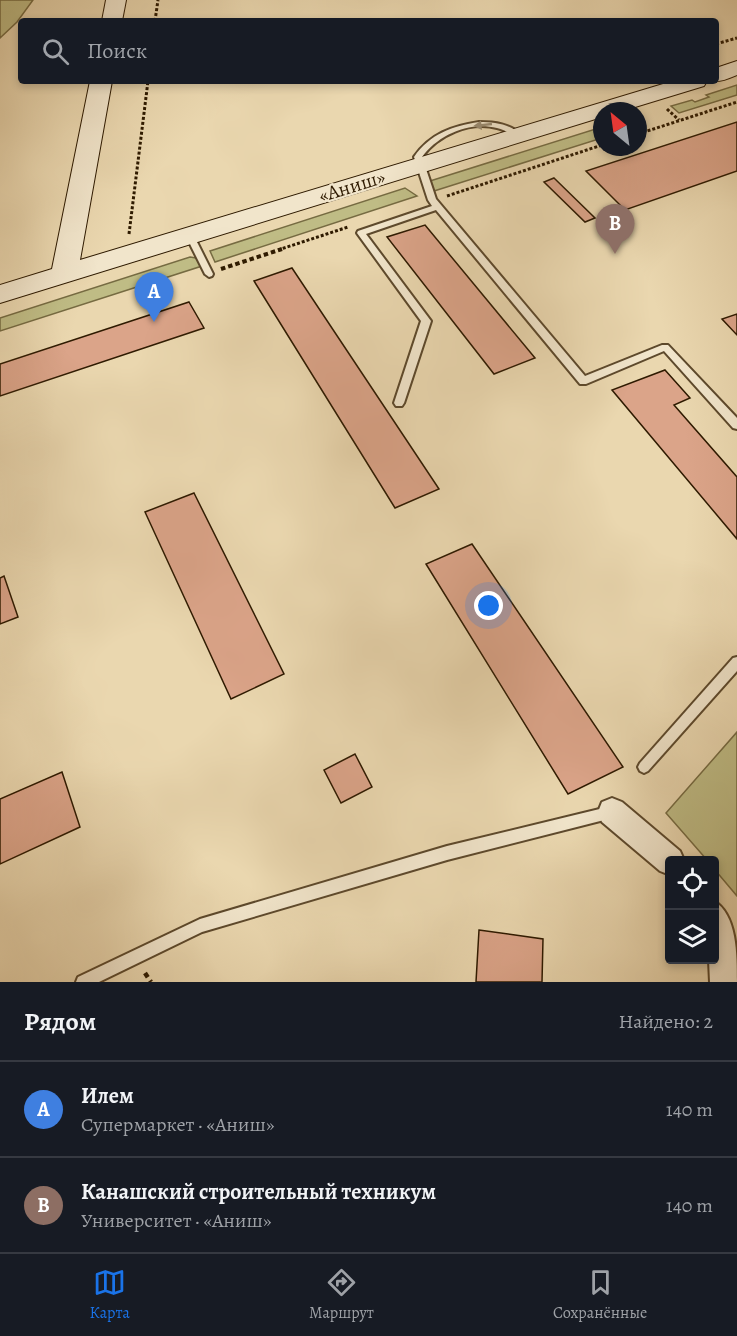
<!DOCTYPE html>
<html lang="ru">
<meta charset="utf-8">
<style>
body{margin:0;font-family:Alegreya,serif;background:#242831;color:#f1f3f6}
.controls{position:absolute;right:18px;bottom:18px;display:grid;overflow:hidden;border-radius:6px;box-shadow:0 3px 9px #0003}
.controls button{width:54px;height:54px;display:grid;place-items:center;padding:0;border:0;border-bottom:2px solid #363941;background:#171b24;color:#f1f3f6;font:30px sans-serif}
.compass{position:absolute;left:593px;top:102px;width:54px;height:54px;border-radius:50%;background:#171b24;box-shadow:0 3px 9px #0003;rotate:331deg}
.you{position:absolute;left:489px;top:606px;width:21px;height:21px;margin:-15px;border:4px solid #fff;border-radius:50%;background:#1a73e8;box-shadow:0 0 0 9px #1a73e833}
.badge{display:grid;place-items:center;width:39px;height:39px;border-radius:50%;background:#1a73e8;color:#fff;font-size:20px;font-weight:700}
.pin{position:absolute;translate:-50% -50px;filter:drop-shadow(0 2px 3px #0008)}
.pin::after{content:'';position:absolute;top:32px;width:21px;height:18px;background:inherit;clip-path:polygon(0 0,100% 0,50% 100%)}
.list{margin:0;padding:0;list-style:none}
h2{display:flex;justify-content:space-between;align-items:center;height:78px;margin:0;padding:0 24px;font-size:26px}
h2 small{font-size:20px;font-weight:400;color:#9ea1a6}
.list li{display:grid;grid-template-columns:39px 1fr auto;gap:18px;align-items:center;box-sizing:border-box;height:96px;padding:0 24px;border-top:2px solid #363941}
.list b{display:block;font-size:22px;white-space:nowrap}
.list p{margin:0;font-size:20px;white-space:nowrap;color:#9ea1a6}
.list em{font-size:20px;font-style:normal;color:#9ea1a6}
.icon{flex:none;width:33px;height:33px;fill:none;stroke:currentColor;stroke-width:2;stroke-linecap:round;stroke-linejoin:round}
.map{position:relative;flex:none;width:737px;height:982px;overflow:hidden}
.search{position:absolute;background:#171b24;box-shadow:0 3px 9px #0003;left:18px;right:18px;top:18px;height:66px;display:flex;align-items:center;gap:15px;box-sizing:border-box;padding:0 21px;border-radius:6px;color:#9ea1a6;font-size:22px}
.sheet{height:270px;background:#171b24}
nav{display:flex;justify-content:space-around;align-items:center;box-sizing:border-box;height:84px;border-top:2px solid #363941;background:#171b24;font-size:16px;color:#9ea1a6}
nav a{display:grid;justify-items:center;gap:3px}
nav .on{color:#1a73e8}
.map>svg:first-child{display:block}
</style>
<div class="map">
<svg width="737" height="982" viewBox="0 0 737 982">
<rect width="100%" height="100%" fill="#ead7af"/>
<filter id="stains"><feTurbulence type="fractalNoise" baseFrequency=".00333" numOctaves="4"/><feColorMatrix values="0 0 0 0 .2 0 0 0 0 .09 0 0 0 0 .02 0 0 0 .5 -.17"/></filter>
<radialGradient id="worn" r=".72"><stop offset=".6" stop-color="#630" stop-opacity="0"/><stop offset="1" stop-color="#630" stop-opacity=".3"/></radialGradient>
<g fill="#bfbc85" stroke="#766b42" stroke-width="1.5">
<path d="M0,0H33L17,22L0,38Z"/>
<path d="M737,85V95L679,113L671,106L692,100L695,102L709,97L706,95Z"/>
<path d="M602,127V138L434,191L430,181Z"/>
<path d="M405,188L417,196L215,262L210,251Z"/>
<path d="M190,257L196,258L202,266L0,331V318Z"/>
<path d="M737,732V896L715,870L714,860H707L666,813Z"/>
</g>
<g fill="#dba489" stroke="#2e1a00" stroke-width="1.5">
<path d="M737,122V171L625,210L586,171Z"/>
<path d="M554,178L595,218L585,222L544,182Z"/>
<path d="M425,225L535,358L494,374L387,237Z"/>
<path d="M292,268L439,489L395,508L254,281Z"/>
<path d="M189,302L204,328L0,396V364Z"/>
<path d="M737,314V335L722,319Z"/>
<path d="M665,370L690,398L674,405L737,477V539L612,390Z"/>
<path d="M194,493L284,674L231,699L145,512Z"/>
<path d="M472,544L623,767L568,794L426,564Z"/>
<path d="M4,576L18,617L0,624V578Z"/>
<path d="M355,754L372,787L341,803L324,770Z"/>
<path d="M62,772L80,827L0,864V799Z"/>
<path d="M479,930L543,939L542,982H476Z"/>
</g>
<g fill="none" stroke-linecap="round" stroke-linejoin="round">
<g stroke="#5d492c" stroke-width="4">
<g id="lane">
<path d="M479,122C495,122 510,124 522,135L518,137C511,134 505,130 497,128C469,121 438,135 422,157L436,199L585,376L662,345H668L737,418V429L733,428L664,351L586,384H580L436,210L366,234L431,321L404,403L402,406H396L394,403L421,321L357,233L358,231L432,206L428,200L414,157C430,134 452,126 479,122Z"/>
<path d="M190,233L194,236L213,274L212,276L209,277L205,274L186,236Z"/>
<path d="M737,657V671L648,771L644,773L640,771L638,767L640,763L733,658Z"/>
<path d="M612,806L617,807L618,812L617,817L612,818L447,860L202,932L99,982H76L78,977L200,919L447,846Z"/>
</g>
</g>
<g stroke="#5d492c" stroke-width="4">
<g id="street">
<path d="M612,798L622,802L680,851L684,860H670V875L660,871L602,822L598,812L602,802Z"/>
<path d="M714,901C737,915 737,954 737,982H710L709,960H714Z"/>
</g>
</g>
<g stroke="#2e1a00" stroke-width="2">
<g id="secondary">
<path d="M106,0H126L122,21H102Z"/>
<path d="M737,61V75C730,78 721,82 714,81H716V68Z"/>
<path d="M90,81H112L80,260L673,81H707L704,86L622,111H602V117L0,303V285L52,269Z"/>
</g>
</g>
<g stroke="#2e1a00" stroke-width="3" stroke-dasharray="3 2" stroke-linecap="butt">
<path d="M155,21L158,0"/>
<path d="M716,44L737,38"/>
<path d="M667,109L679,120"/>
<path d="M638,134L737,102"/>
<path d="M447,196L602,145"/>
<path d="M129,234L148,81"/>
<path d="M278,250L348,227"/>
</g>
<path stroke="#2e1a00" stroke-width="4" stroke-dasharray="4.5 3" stroke-linecap="butt" d="M221,269L282,249"/>
<path stroke="#2e1a00" stroke-width="4.5" stroke-dasharray="5 4" stroke-linecap="butt" d="M145,973L151,982"/>
<use href="#lane" fill="#f1e5cb" fill-rule="evenodd"/>
<use href="#street" fill="#f1e5cb" fill-rule="evenodd"/>
<use href="#secondary" fill="#f1e5cb" fill-rule="evenodd"/>
</g>
<defs><path id="oneway-solid" d="M-6-.8H1V-3.2L6.5 0L1 3.2V.8H-6Z" transform="scale(1.5)"/></defs>
<use fill="#998a70" href="#oneway-solid" transform="translate(483 125) rotate(174)"/>
<g text-anchor="middle" dominant-baseline="central" stroke-width="4.5" stroke-linejoin="round" paint-order="stroke">
<g font-size="20" fill="#2e1a00" stroke="#f1e5cb">
<text transform="translate(352 186) rotate(-17)">«Аниш»</text>
</g>
</g>
<rect width="100%" height="100%" filter="url(#stains)"/>
<rect width="100%" height="100%" fill="url(#worn)"/>
</svg>
<div class="controls">
<button><svg class="icon" aria-label="locate" viewBox="0 0 24 24"><circle cx="12" cy="12" r="6"/><path d="M12 2v4M12 18v4M2 12h4M18 12h4"/></svg></button>
<button><svg class="icon" aria-label="layers" viewBox="0 0 24 24"><path d="M12 4l9 5-9 5-9-5zM3 14l9 5 9-5"/></svg></button>
</div>
<svg class="compass" viewBox="-18 -18 36 36"><path d="M0-13l5 13h-10z" fill="#e53935"/><path d="M0 13l5-13h-10z" fill="#9ea1a6"/></svg>
<div class="you"></div>
<div class="pin badge" style="left:154px;top:322px;background:#3f7fe0">A</div>
<div class="pin badge" style="left:615px;top:254px;background:#8d6e63">B</div>
<div class="search"><svg class="icon" aria-label="search" viewBox="0 0 24 24"><circle cx="10" cy="10" r="6"/><path d="M15 15l6 6"/></svg>Поиск</div>
</div>
<section class="sheet">
<h2>Рядом<small>Найдено: 2</small></h2>
<ul class="list">
<li><span class="badge" style="background:#3f7fe0">A</span><div><b>Илем</b><p>Супермаркет · «Аниш»</p></div><em>140 m</em></li>
<li><span class="badge" style="background:#8d6e63">B</span><div><b>Канашский строительный техникум</b><p>Университет · «Аниш»</p></div><em>140 m</em></li>
</ul>
</section>
<nav>
<a class="on"><svg class="icon" aria-label="map" viewBox="0 0 24 24"><path d="M3 6l6-2 6 2 6-2v14l-6 2-6-2-6 2zM9 4v14M15 6v14"/></svg>Карта</a>
<a><svg class="icon" aria-label="directions" viewBox="0 0 24 24"><path d="M12 3l9 9-9 9-9-9zM9 14v-3h6M13 9l2 2-2 2"/></svg>Маршрут</a>
<a><svg class="icon" aria-label="saved" viewBox="0 0 24 24"><path d="M7 4h10v16l-5-4-5 4z"/></svg>Сохранённые</a>
</nav>
